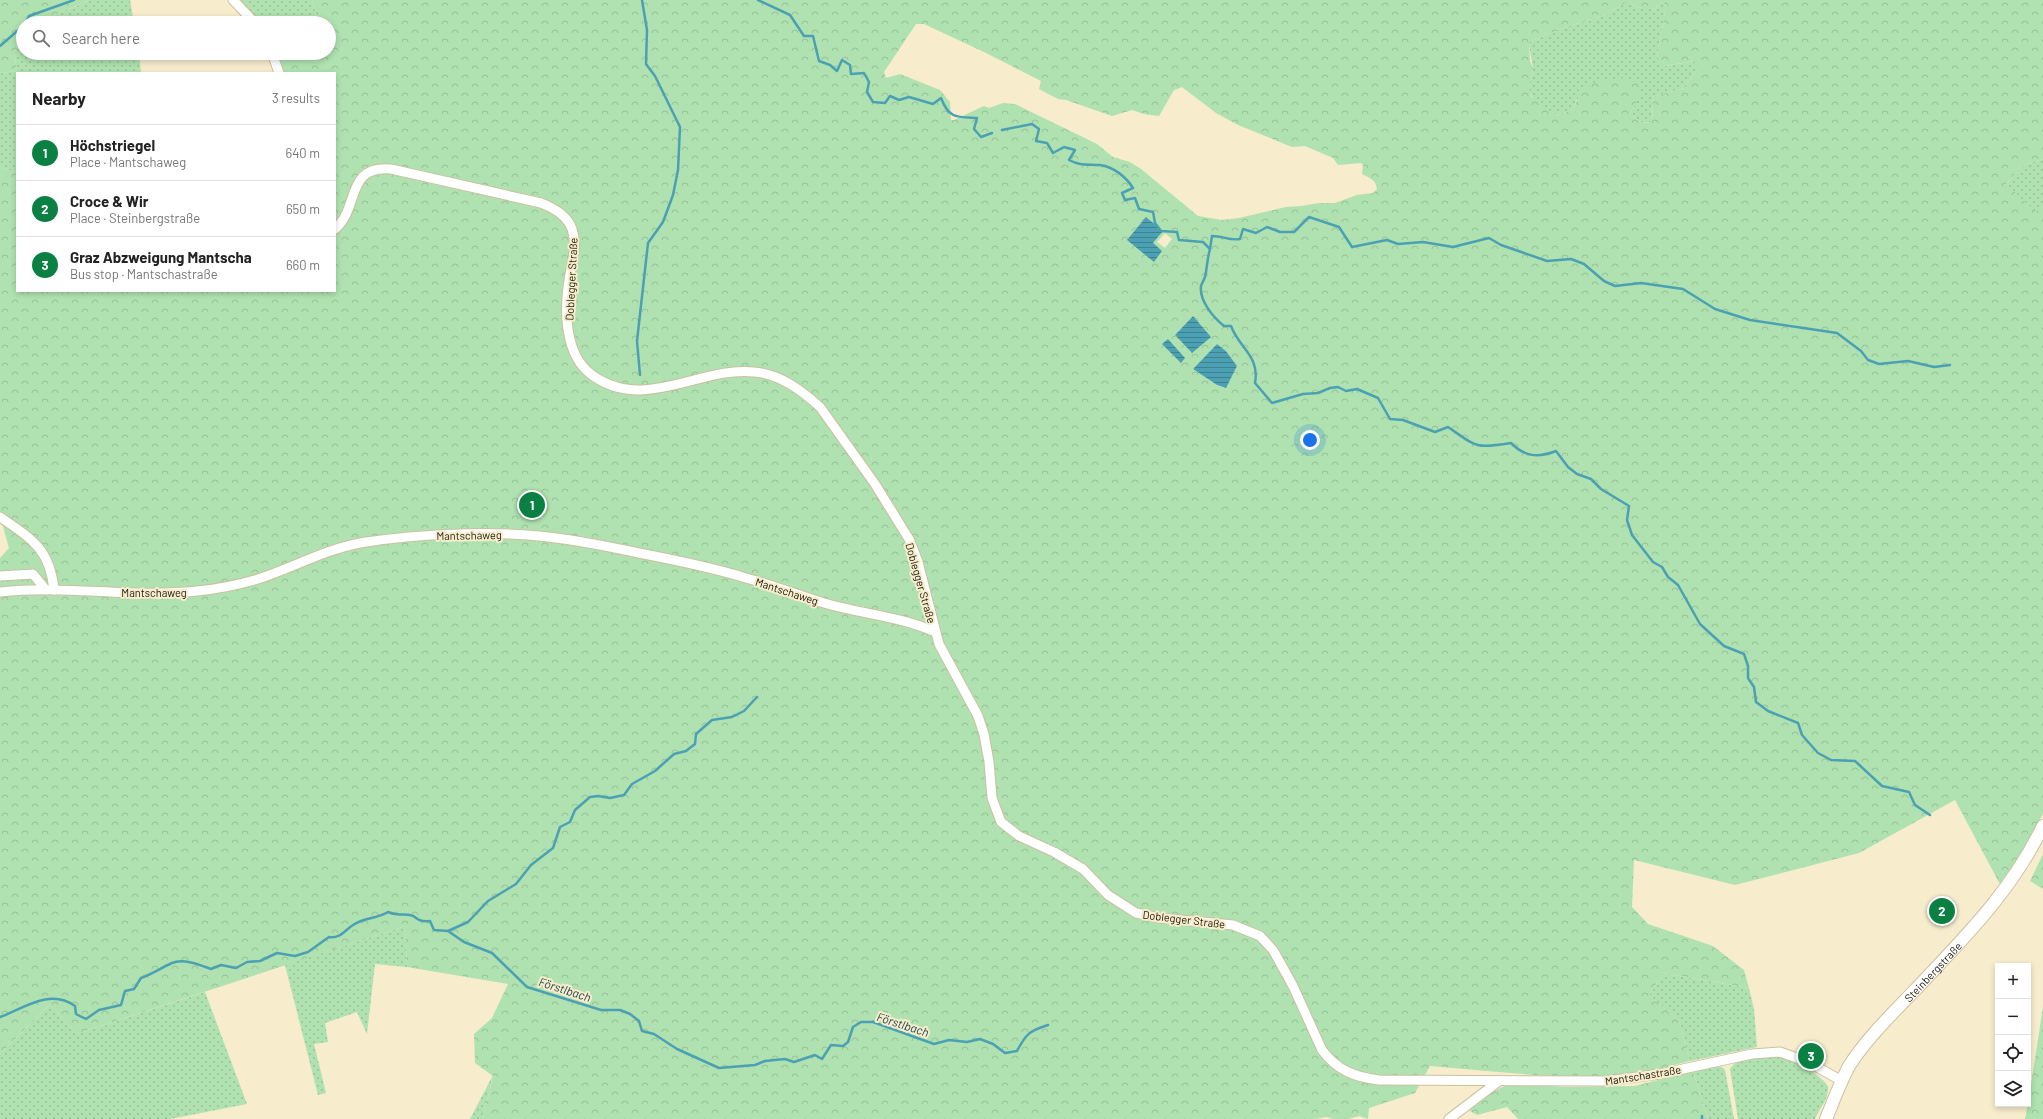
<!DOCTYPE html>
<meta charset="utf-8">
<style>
body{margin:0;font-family:Barlow,sans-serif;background:#f6f6f6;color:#222}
.controls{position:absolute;right:12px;bottom:12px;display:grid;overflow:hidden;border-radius:0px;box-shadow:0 2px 6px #0003}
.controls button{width:36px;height:36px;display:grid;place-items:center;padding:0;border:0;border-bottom:1px solid #e0e0e0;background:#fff;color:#222;font:20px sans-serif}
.you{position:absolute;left:1310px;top:440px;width:14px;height:14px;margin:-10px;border:3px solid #fff;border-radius:50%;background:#1a73e8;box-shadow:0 0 0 6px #1a73e833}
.badge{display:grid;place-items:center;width:26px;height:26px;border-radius:50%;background:#0b8043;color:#fff;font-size:13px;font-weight:700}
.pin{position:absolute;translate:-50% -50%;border:2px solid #fff;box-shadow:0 1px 4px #0006}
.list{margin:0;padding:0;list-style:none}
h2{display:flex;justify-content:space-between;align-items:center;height:52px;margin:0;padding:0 16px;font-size:17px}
h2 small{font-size:13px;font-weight:400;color:#767676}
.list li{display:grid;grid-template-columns:26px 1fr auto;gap:12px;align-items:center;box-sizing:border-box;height:56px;padding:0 16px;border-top:1px solid #e0e0e0}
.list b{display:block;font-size:15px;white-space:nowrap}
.list p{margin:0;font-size:13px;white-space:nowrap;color:#767676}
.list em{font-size:13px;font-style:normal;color:#767676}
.icon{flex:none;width:22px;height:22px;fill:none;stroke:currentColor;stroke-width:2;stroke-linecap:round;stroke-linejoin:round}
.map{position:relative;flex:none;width:2043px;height:1119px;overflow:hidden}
.search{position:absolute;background:#fff;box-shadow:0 2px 6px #0003;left:16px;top:16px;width:320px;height:44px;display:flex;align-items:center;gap:10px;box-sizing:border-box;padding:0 14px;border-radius:22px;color:#767676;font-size:15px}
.panel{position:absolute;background:#fff;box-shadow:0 2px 6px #0003;left:16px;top:72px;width:320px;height:220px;border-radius:0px}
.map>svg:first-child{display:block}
</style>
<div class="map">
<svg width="2043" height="1119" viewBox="0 0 2043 1119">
<defs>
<pattern id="grass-dots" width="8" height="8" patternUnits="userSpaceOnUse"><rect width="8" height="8" fill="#afe2b0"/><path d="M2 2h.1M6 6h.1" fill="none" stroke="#96c196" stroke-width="1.8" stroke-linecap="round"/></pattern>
<pattern id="forest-crowns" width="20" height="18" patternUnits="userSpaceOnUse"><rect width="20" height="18" fill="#afe2b0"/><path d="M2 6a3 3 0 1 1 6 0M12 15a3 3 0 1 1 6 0" fill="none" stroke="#96c196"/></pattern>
<pattern id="water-rules" width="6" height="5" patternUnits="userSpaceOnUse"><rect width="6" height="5" fill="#4ba1b3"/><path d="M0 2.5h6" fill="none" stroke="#3e8290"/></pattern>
</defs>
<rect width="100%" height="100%" fill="#f7eccc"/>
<g fill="url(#grass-dots)">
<path d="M90,0H130L134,23H41C47,16 78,6 90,0Z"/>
<path d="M240,0H312L319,23H260Z"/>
<path d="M1659,2L1664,3L1666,7L1657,56L1664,66L1696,61L1698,68L1685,88L1654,96C1650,106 1655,113 1651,122C1641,124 1636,122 1631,111L1634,106L1576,100L1573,110L1556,115C1546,109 1528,99 1529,86C1530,80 1532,75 1533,70C1533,67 1529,47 1529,42L1566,27L1605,15L1625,3L1642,8H1650L1655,10Z"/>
<path d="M23,42V53H139L141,73H17V173L0,167V73L17,71L14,52Z"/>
<path d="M2043,159V209L2035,212L2006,184L2023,165Z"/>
<path d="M405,926L407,967L375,964L367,1034L357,1012L325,1023L328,1042L314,1044L326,1093L318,1095L285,965Z"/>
<path d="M1663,973L1749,988L1754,1009L1757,1047L1690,1061L1679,1021L1649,995Z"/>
<path d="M205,992L247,1104L170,1119H0V1054L50,1004L76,1034Z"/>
<path d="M1773,1056C1794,1059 1814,1069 1828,1086C1829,1100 1820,1107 1815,1119H1738L1730,1069C1738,1056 1759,1058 1773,1056Z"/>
<path d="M1716,1066L1722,1067L1725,1070L1734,1119H1708L1693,1071Z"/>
<path d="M493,1075L483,1119H470Z"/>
</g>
<g fill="url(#forest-crowns)" fill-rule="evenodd">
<path d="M0,0H90C78,6 47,16 41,23H23V42L14,52L17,71L0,73Z"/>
<path d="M312,0H2043V159L2023,165L2006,184L2035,211L2043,209V813L2026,848L2001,886L1955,800L1859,853L1735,885L1634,860L1632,907L1648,924L1713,946L1744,970L1749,988L1663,973L1649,995L1679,1021L1690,1061C1671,1065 1651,1073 1631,1075C1564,1081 1496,1071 1430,1066L1415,1093L1369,1108L1368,1119L1359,1116L1348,1119H1333L1326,1117L1316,1119H483L493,1076L475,1063L474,1034L492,1018L508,984L407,967L405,926L76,1034L50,1004L0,1054V558L9,548L0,516V167L17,173V291H335V73H284L277,53H329V23H319ZM1659,2L1664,3L1666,7L1657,56L1663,66L1695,61L1698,68L1685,88L1654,96C1650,106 1655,113 1651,122C1641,124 1636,122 1631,111L1641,95L1640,85C1628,77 1625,78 1611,79C1589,81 1580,89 1573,110L1556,115L1544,107L1531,96L1529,88L1533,69L1530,61L1529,42L1566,27L1605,15L1625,3L1642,8H1650L1655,10ZM916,24H924L984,52L1041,81L1039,89L1058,99L1066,100L1112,116L1132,110L1144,114L1159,116L1174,90L1182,87L1216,113L1238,125L1292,147L1305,146L1333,158L1338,165L1361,163L1363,165L1362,174C1370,178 1376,180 1377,189L1373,193L1357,195L1335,203H1319L1301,206L1286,207L1239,218L1222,220L1198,216L1141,169L1130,162L1113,157L1097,144L1015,104L1003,103L989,108L984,106L954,120H951L950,102L940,90L900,74L886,78L884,72ZM1146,217L1163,231L1153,243ZM1165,233L1172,239L1165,248L1157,242ZM1193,316L1192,353L1175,335ZM1217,344L1226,351L1237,366L1225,388L1217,385L1193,369Z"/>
<path d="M2043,854V889L2030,881Z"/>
<path d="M2043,1007V1119H2025L2028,1104Z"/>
<path d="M1693,1071L1708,1119H1518L1507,1107L1477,1115L1470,1111L1476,1101L1512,1082L1562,1087L1635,1086Z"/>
</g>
<g fill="url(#water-rules)">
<path d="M1146,217L1163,231L1153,243L1162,251L1154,262L1127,240Z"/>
<path d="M1193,316L1211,337L1192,353L1175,335Z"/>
<path d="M1168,339L1185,358L1181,363L1162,344Z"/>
<path d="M1217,344L1226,351L1237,366L1226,388L1217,385L1193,369Z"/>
</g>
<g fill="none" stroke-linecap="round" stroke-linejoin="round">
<g stroke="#4ba1b3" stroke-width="2.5">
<path d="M758,0L790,15L804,36H813L819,61L830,65L837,71L842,60L850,65L851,74L864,73L869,82L867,92L873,102L885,103L890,96L899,100L909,97L933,104L941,98C949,119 957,117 977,118L974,129L981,137L992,133"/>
<path d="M25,23L29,16L74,0"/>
<path d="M0,46L23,26"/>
<path d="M1002,130L1032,124L1039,129L1036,141L1047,143L1053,153L1064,147L1075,150L1069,160C1080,166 1088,164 1100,165C1114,167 1126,177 1133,188L1122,193L1125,200L1135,198L1139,209L1153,212L1155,223L1161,231L1177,232L1179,240L1203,242L1210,249C1207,259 1207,269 1205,277C1204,280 1202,283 1201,286C1199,301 1214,318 1224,326H1231C1239,348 1260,356 1255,383L1272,403L1303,394L1318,393L1330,388L1338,387L1346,391L1357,389L1378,398L1390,419L1403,420L1435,432L1448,427C1477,447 1475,449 1511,443C1525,457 1538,458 1556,451L1568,467L1577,474L1591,479L1601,489L1629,506L1627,520L1632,535L1653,562L1662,567L1668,577L1678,585L1700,624L1724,646L1744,654L1748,666V678L1754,687L1756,702L1768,711L1798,723L1802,735L1818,753L1831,760L1855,761L1882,786L1909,792L1915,805L1930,815"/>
<path d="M1210,249L1212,236C1223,236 1230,241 1240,239L1243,229L1256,233L1267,227L1280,232H1294L1309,217L1339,227L1352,247L1387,240L1398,244L1423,242L1453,247L1489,238L1501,245L1547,261L1571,259L1584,264L1604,281L1615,286L1641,283L1683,289L1715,309L1750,320L1837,333L1861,351L1868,360L1879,364L1908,361L1934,367L1950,365"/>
<path d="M640,375L637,341L648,243L663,222L673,195L678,170L680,127L655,76L646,64L647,30L642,0"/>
<path d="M448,931L468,922L488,901L516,884L531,865L553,848L560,827L570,822L575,810L590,797L598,796L610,798L624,795L632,784L655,771L674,754L686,751L695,744L696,734L712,720L732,717L744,711L757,697"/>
<path d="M0,1017C24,1008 50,988 75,1006L76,1014L86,1019L99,1010L121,1005L125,991L134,989L141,978C152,974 161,968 172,963C184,958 200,965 211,969L221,965L236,968L247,962L260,961L277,953L295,956L308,952L329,937C340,939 345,930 353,925C364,917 377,919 388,912C399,917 400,913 410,915C419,917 415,922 430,921L434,930L448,931L464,942L492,953L527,987L601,1010H620L630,1014L639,1021L642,1031L654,1034L677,1049L719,1068L755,1065L765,1061L785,1059L794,1062L815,1055L822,1059L831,1045L843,1046L848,1042L853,1027L861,1022H873L934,1044L949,1040L967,1042L980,1039L993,1044L1005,1053L1017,1051C1026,1034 1029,1031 1048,1025"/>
<path d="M1702,1116V1119"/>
</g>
<g stroke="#cbc0a1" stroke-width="11">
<g id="minor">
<path d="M233,0L255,23"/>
<path d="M272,53L279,73"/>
<path d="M335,229C360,208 345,165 391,169L541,203C554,208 567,215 572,229C577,243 573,260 570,274C564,306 563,354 592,375C644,413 700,366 754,372C780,374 801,390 820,407L875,484L909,539L918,562L939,644L978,716L984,734L989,762L992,798L1001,822L1019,836L1054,852L1083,869L1108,895L1136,913L1160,918L1233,925L1260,936L1273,950L1293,986L1322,1050C1337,1070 1354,1077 1379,1080L1607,1081L1660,1074L1752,1054L1780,1052L1808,1062L1842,1081"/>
<path d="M0,517C32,539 50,549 54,590"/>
<path d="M0,576L33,574L46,590"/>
<path d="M0,592C66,585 131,598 197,591C217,589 238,585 258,579C295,567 327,548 366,542C420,534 485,531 539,536C573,539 606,546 639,553C675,560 711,567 746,578C772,585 798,595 824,603C861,614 900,616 935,632"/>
<path d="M1449,1119L1499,1081"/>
</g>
</g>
<g stroke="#cbc0a1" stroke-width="14">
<g id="major">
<path id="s1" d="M1826,1119C1833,1102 1840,1083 1849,1066C1867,1038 1892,1014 1915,990C1964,938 2011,892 2043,826"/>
</g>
</g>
<use href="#minor" stroke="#fff" stroke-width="9"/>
<use href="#major" stroke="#fff" stroke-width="12"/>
</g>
<g text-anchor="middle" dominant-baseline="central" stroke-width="4" stroke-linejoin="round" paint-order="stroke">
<g font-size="11" fill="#1d190e" stroke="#f7eccc">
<text transform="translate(571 279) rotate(-87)">Doblegger Straße</text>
<text transform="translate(469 535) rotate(-1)">Mantschaweg</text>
<text transform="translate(921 583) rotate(74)">Doblegger Straße</text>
<text transform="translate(787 591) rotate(18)">Mantschaweg</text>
<text x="154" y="592">Mantschaweg</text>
<text transform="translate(1184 919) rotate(7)">Doblegger Straße</text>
<text stroke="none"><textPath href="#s1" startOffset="184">Steinbergstraße</textPath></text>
<text transform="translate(1643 1075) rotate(-9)">Mantschastraße</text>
</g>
<g font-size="12" font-style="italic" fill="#1f464f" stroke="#f7eccc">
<text transform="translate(565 989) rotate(18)">Förstlbach</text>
<text transform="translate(903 1024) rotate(18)">Förstlbach</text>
</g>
</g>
</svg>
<div class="controls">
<button>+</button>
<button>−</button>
<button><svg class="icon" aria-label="locate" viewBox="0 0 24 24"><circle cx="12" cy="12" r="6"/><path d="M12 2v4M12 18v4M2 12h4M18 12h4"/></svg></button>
<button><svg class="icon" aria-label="layers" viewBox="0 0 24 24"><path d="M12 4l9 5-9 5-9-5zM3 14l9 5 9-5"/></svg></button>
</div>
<div class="you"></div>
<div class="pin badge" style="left:532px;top:505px">1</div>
<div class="pin badge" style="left:1942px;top:911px">2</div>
<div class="pin badge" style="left:1811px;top:1056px">3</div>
<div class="search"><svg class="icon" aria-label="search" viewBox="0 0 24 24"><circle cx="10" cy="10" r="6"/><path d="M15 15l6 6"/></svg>Search here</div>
<section class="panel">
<h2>Nearby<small>3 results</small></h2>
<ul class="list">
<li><span class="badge">1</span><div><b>Höchstriegel</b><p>Place · Mantschaweg</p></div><em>640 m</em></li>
<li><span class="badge">2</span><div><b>Croce &amp; Wir</b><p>Place · Steinbergstraße</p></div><em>650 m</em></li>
<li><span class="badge">3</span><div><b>Graz Abzweigung Mantscha</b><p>Bus stop · Mantschastraße</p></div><em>660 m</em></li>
</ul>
</section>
</div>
